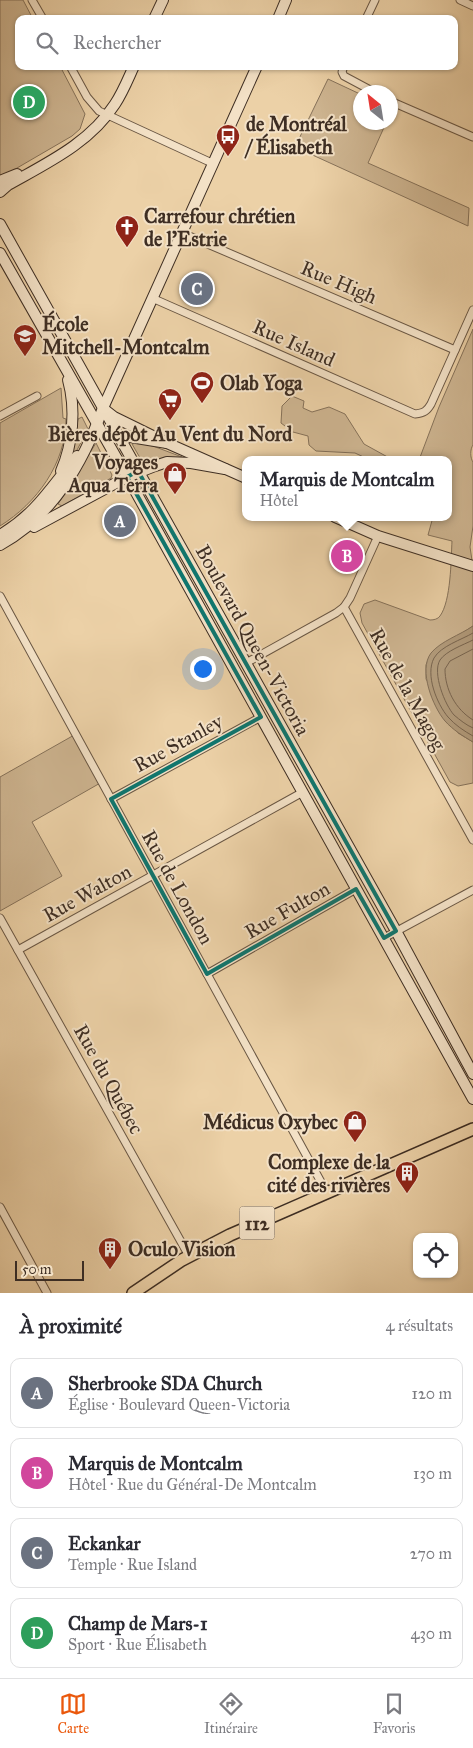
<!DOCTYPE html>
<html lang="fr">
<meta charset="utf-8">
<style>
body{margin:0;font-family:"IM FELL Great Primer",serif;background:#f7f7f7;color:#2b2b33}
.controls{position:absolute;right:15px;bottom:15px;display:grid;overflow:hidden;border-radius:10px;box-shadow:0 1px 4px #0004}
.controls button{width:45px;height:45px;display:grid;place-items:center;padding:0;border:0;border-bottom:1px solid #e1e1e2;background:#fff;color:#2b2b33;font:25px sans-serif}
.compass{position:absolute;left:353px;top:85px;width:45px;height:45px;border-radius:50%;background:#fff;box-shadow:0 1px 4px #0004;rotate:330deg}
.scale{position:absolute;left:15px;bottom:12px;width:69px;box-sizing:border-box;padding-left:5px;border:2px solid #3e2e23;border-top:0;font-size:14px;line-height:18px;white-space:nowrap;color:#3e2e23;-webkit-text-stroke:4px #f3e1c6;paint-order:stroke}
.you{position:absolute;left:202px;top:668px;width:18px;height:18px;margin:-12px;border:4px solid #fff;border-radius:50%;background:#1a73e8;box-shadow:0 0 0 8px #1a73e833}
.badge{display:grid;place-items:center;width:32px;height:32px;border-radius:50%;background:#ea580c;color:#fff;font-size:16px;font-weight:700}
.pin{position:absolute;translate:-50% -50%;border:2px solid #fff;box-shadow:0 1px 5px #0006}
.popup{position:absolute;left:242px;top:456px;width:210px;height:65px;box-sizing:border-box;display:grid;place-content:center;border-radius:10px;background:#fff;filter:drop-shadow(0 1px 4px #0005);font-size:16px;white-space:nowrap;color:#7c7c81}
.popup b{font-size:19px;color:#2b2b33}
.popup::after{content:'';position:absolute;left:50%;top:100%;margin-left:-10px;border:10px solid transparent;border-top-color:#fff}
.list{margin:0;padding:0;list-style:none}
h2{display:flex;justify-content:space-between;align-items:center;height:65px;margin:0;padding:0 20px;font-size:21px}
h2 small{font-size:16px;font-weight:400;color:#7c7c81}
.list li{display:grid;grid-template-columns:32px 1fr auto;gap:15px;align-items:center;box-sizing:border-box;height:70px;margin:0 10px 10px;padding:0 10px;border:1px solid #e1e1e2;border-radius:10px}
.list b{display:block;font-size:19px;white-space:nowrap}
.list p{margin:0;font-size:16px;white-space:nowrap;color:#7c7c81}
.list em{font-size:16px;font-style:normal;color:#7c7c81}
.icon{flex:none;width:28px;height:28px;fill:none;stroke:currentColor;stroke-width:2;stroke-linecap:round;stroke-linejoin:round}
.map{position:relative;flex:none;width:473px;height:1293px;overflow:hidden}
.search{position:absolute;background:#fff;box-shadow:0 1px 4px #0004;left:15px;right:15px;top:15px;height:55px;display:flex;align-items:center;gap:12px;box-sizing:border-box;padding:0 18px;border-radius:10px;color:#7c7c81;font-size:19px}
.sheet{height:385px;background:#fff}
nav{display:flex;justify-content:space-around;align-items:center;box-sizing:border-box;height:70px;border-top:1px solid #e1e1e2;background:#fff;font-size:14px;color:#7c7c81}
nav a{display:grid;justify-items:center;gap:2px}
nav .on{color:#ea580c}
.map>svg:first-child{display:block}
</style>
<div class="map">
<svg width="473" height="1293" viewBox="0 0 473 1293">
<rect width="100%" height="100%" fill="#ecd1a7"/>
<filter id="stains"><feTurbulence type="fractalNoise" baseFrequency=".004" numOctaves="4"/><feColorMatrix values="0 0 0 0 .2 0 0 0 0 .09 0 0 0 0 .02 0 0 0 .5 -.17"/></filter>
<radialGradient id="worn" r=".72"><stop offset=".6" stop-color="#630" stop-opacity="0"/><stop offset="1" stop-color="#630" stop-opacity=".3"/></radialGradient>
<g fill="#ceb591" stroke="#86725a">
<path d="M0,0H23L33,19H19V66H60L85,114L80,129L72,136L5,175H0Z"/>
<path d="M328,79L360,94V122L386,123L368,163L469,208L468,226L295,147Z"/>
<path d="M473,329V445C470,449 470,458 473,462V526L470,547L473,567V626L430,655L426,665V679L458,733L473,742V783L458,786L450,782L362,623L360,613L364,604L375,600L430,620C434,620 438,619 440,616C451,601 451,560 452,541L428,535L433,517H448V460H419L439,407Z"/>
<path d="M61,388L63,418L66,419C66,463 37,503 0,526V423Z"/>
<path d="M292,396L304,401L303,408L312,412L329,407L345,414L364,444L393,460H370L355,453L316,451L309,445L308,436L293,432L281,423L282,406Z"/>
<path d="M82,417L88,429L76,452L73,453L78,419Z"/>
<path d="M96,443L112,475L111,478L62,506L58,504Z"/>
<path d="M137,443L153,446L182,457L157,459L143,463L132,444Z"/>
<path d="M76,734L102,782L32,822L62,876L0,911V777Z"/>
</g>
<path fill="#b19a7a" stroke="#836f57" d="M473,626V742C463,736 453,730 445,721C433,707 418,670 431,653C441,641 460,635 473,626Z"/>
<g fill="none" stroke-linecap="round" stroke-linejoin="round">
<g stroke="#78644e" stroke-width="1">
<path d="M473,633C461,640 441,646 434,658C425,675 437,704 448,717C455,725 464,731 473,736"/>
<path d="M473,640C463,645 446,651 440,660C432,673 445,705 454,715C460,720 466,725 473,728"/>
<path d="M473,649L450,661L445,669C445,689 455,709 473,720"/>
</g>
<g stroke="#6a5744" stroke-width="9">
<g id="street">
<path d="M32,0L43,19"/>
<path d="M460,0L473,6"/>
<path d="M366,19L375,0"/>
<path d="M70,66L87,97L99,111L214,164"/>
<path d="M344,66L342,72L344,76L374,92"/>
<path d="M390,101L473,137"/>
<path d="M182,233L455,350"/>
<path d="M152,298L415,414C424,413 427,411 431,404L473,310"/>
<path d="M0,416L37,396"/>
<path d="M0,596L327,1193"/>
<path d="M344,607L473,840"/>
<path d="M246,663L336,613L344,607L350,598L378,536"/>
<path d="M111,799L261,717"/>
<path d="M0,918L189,1256"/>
<path d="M384,938L473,890"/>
<path d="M18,950L303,792"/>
<path d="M207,974L356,889"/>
<path d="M0,1207L47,1293"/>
</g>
</g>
<g stroke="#3e2e23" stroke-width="12">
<g id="secondary">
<path d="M154,19L163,0"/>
<path d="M278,19L286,0"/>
<path d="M0,181L17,174"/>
<path d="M0,192L8,185C47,163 90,143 115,104C123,92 128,79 134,66"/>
<path d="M0,224L396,931L473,1074"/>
<path d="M0,253L133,487L473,1099"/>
<path d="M105,410L114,417L167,443L246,478"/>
<path d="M114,437H130L167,443"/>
<path d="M61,471C73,444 76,409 68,380"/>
<path d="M335,517L378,536L473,566"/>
<path d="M34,527L127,477L155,466L167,462L191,463L225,469"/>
<path d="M0,535C37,513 50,488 77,456"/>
<path d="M0,545C53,516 83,463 103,408L257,66"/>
</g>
</g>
<g stroke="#3e2e23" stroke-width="14">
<path id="primary" d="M133,1293L182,1260L230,1235L473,1129"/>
</g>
<use href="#street" stroke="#f3e1c6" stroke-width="7"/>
<use href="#secondary" stroke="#f3e1c6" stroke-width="10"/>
<use href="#primary" stroke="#ecd1a7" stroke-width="11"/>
</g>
<path fill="none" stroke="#0f766e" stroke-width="4" stroke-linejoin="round" d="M138,471L396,931L384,938L356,889L207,974L111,799L261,717L127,477Z"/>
<defs>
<g id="bus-pin" transform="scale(1.25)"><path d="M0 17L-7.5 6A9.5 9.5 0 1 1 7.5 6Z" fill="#8f2418" stroke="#f3e1c6"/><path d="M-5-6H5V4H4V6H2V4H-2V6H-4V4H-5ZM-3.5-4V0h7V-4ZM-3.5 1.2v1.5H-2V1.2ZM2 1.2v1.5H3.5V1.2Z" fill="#fff"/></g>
<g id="church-pin" transform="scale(1.25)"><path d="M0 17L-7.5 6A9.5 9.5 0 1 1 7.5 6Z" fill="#8f2418" stroke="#f3e1c6"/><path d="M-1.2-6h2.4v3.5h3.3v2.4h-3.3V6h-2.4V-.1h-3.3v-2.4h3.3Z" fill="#fff"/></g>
<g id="school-pin" transform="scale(1.25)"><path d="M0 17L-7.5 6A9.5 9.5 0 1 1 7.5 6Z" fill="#8f2418" stroke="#f3e1c6"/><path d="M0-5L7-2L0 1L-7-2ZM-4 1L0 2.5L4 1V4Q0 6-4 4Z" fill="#fff"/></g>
<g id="stadium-pin" transform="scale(1.25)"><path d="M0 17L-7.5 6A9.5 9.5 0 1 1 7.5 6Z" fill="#8f2418" stroke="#f3e1c6"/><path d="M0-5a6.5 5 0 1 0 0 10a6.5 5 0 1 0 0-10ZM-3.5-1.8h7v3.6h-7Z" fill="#fff"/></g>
<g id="supermarket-pin" transform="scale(1.25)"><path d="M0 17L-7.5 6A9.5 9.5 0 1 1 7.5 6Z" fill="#8f2418" stroke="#f3e1c6"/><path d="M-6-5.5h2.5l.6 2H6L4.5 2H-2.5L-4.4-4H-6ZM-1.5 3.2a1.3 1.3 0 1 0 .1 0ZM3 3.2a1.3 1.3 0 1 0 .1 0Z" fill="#fff"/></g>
<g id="shop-pin" transform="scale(1.25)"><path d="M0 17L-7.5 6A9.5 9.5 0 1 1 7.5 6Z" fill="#8f2418" stroke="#f3e1c6"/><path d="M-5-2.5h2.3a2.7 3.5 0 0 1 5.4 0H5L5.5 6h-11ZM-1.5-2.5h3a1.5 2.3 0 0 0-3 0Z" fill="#fff"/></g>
<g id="building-pin" transform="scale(1.25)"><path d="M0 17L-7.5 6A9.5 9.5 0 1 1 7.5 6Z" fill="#8f2418" stroke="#f3e1c6"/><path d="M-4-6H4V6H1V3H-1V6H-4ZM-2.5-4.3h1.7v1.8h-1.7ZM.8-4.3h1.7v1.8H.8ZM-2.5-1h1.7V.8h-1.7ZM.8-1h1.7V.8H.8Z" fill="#fff"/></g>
</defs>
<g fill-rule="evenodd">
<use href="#bus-pin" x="228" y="136"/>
<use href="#church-pin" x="127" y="227"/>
<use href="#school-pin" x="25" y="336"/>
<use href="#stadium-pin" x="202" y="383"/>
<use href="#supermarket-pin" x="170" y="400"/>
<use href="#shop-pin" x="175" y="474"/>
<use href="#shop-pin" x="355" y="1122"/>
<use href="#building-pin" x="407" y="1173"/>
<use href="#building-pin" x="110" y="1249"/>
</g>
<g text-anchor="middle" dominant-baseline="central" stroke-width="4" stroke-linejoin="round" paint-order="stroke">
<rect fill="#f3e1c6" stroke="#746454" stroke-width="1" x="239.5" y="1206.5" width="35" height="33" rx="4"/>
<g font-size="19" font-weight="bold" fill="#3e2e23">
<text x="257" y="1223">112</text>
</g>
<g font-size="20" font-weight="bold" fill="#3e2e23" stroke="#f3e1c6" text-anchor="start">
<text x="246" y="124">de Montréal<tspan x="246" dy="23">/ Élisabeth</tspan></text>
<text x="144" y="216">Carrefour chrétien<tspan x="144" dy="23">de l'Estrie</tspan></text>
<text x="42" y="324">École<tspan x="42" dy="23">Mitchell-Montcalm</tspan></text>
<text x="220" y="383">Olab Yoga</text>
<text x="170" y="434" text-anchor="middle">Bières dépôt Au Vent du Nord</text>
<text x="158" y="462" text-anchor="end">Voyages<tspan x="158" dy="23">Aqua Terra</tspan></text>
<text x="338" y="1122" text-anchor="end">Médicus Oxybec</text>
<text x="390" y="1162" text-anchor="end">Complexe de la<tspan x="390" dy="23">cité des rivières</tspan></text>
<text x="128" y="1249">Oculo Vision</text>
</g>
<g font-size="20" fill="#3e2e23" stroke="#f3e1c6">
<text transform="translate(339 282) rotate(23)">Rue High</text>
<text transform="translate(294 343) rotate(24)">Rue Island</text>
<text transform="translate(253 640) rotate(61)">Boulevard Queen-Victoria</text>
<text transform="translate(408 689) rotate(61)">Rue de la Magog</text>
<text transform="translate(178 743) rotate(-29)">Rue Stanley</text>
<text transform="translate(178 887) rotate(61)">Rue de London</text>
<text transform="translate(87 893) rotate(-29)">Rue Walton</text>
<text transform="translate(287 910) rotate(-30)">Rue Fulton</text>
<text transform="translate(109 1079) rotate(61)">Rue du Québec</text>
</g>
</g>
<rect width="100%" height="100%" filter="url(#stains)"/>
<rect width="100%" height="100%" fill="url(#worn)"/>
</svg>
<div class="controls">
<button><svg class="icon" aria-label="locate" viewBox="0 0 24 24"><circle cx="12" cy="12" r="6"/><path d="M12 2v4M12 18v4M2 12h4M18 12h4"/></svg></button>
</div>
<svg class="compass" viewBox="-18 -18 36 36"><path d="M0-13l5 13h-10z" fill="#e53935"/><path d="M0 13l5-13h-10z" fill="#7c7c81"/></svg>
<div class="scale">50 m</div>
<div class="you"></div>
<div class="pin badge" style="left:120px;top:521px;background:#6b7280">A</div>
<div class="pin badge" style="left:347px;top:556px;background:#d1479c">B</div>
<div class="popup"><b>Marquis de Montcalm</b>Hôtel</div>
<div class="pin badge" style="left:197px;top:289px;background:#6b7280">C</div>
<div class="pin badge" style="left:29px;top:102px;background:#2e9e5b">D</div>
<div class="search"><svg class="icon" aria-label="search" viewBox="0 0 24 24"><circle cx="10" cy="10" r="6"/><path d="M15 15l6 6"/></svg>Rechercher</div>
</div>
<section class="sheet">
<h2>À proximité<small>4 résultats</small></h2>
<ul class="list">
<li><span class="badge" style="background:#6b7280">A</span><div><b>Sherbrooke SDA Church</b><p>Église · Boulevard Queen-Victoria</p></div><em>120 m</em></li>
<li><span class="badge" style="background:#d1479c">B</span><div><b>Marquis de Montcalm</b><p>Hôtel · Rue du Général-De Montcalm</p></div><em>130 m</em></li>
<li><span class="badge" style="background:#6b7280">C</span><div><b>Eckankar</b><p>Temple · Rue Island</p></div><em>270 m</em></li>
<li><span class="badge" style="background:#2e9e5b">D</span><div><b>Champ de Mars-1</b><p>Sport · Rue Élisabeth</p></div><em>430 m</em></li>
</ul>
</section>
<nav>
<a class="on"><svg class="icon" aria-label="map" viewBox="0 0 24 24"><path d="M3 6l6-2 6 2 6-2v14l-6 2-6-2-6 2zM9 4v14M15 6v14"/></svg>Carte</a>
<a><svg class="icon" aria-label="directions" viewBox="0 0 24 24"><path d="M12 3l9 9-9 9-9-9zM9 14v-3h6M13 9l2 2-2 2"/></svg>Itinéraire</a>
<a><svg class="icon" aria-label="saved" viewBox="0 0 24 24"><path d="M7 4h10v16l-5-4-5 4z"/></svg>Favoris</a>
</nav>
